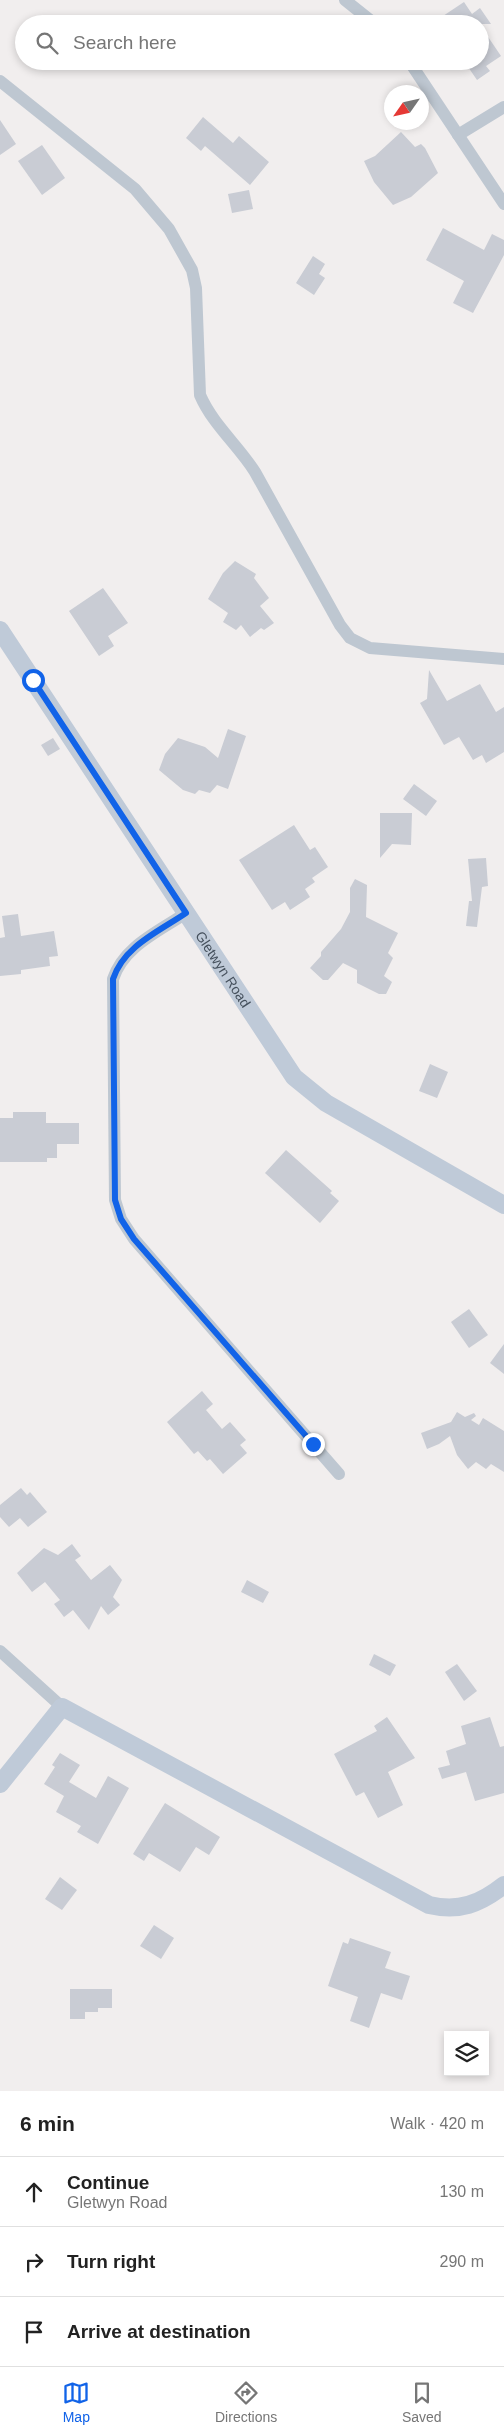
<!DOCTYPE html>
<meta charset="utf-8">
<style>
body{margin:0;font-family:Helvetica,sans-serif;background:#f2f2f2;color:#222}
.controls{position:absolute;right:15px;bottom:15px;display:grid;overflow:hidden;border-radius:0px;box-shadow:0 2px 8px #0003}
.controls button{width:45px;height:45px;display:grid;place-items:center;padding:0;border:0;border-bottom:1px solid #e0e0e0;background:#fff;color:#222;font:25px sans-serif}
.compass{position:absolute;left:384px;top:85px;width:45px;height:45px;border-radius:50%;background:#fff;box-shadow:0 2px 8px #0003;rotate:236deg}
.stop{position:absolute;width:15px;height:15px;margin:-11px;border:4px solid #1163e8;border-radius:50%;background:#fff}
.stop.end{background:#1163e8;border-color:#fff;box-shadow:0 1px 5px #0008}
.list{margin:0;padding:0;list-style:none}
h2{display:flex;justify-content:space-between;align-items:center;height:65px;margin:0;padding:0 20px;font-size:21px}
h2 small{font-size:16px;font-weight:400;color:#767676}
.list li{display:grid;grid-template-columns:32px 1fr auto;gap:15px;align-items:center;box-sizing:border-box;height:70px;padding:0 20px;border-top:1px solid #e0e0e0}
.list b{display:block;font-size:19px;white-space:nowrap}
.list p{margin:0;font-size:16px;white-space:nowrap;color:#767676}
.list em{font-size:16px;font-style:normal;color:#767676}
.icon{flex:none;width:28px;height:28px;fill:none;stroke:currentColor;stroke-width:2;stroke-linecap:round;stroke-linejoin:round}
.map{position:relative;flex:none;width:504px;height:2091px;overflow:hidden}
.search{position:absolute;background:#fff;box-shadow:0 2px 8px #0003;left:15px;right:15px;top:15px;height:55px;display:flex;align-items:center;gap:12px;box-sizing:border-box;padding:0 18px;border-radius:28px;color:#767676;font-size:19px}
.sheet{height:275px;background:#fff}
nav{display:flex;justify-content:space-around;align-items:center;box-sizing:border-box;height:70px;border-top:1px solid #e0e0e0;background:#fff;font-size:14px;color:#767676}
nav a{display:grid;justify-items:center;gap:2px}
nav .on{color:#1163e8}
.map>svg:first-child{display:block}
</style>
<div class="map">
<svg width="504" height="2091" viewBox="0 0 504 2091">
<rect width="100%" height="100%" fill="#f1eeee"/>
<g fill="#c9ccd4">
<path d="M464,2L472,14L480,8L491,24H431Z"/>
<path d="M480,25L501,56L486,66L490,71L477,80L464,61H480Z"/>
<path d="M203,117L233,143L239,136L269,162L250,185L205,146L201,151L186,138Z"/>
<path d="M0,120L16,144L0,155Z"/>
<path d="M401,132L415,147L421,144L425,148L438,173L411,197L393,205L374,182L364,161L375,156Z"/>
<path d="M42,145L65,178L42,195L18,161Z"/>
<path d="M249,190L253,209L232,213L228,194Z"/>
<path d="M443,228L484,250L492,234L504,240V255L473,313L453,303L464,281L426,260Z"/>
<path d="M313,256L325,264L319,274L325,278L314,295L296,283Z"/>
<path d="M235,561L256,574L254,578L269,598L260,606L274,623L264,630L261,628L250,637L241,625L236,630L223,622L228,613L208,599L223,573Z"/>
<path d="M103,588L128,623L108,636L114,646L99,656L69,611Z"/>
<path d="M429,670L447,701L480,684L496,712L504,707V752L486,763L482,755L473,760L459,737L444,745L420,703L427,699Z"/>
<path d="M228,729L246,736L228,789L217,785L210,793L199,790L195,794L183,790L159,770L165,754L178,738L205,747L218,758Z"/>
<path d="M53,738L60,749L48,756L41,745Z"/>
<path d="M414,784L437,801L426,816L403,799Z"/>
<path d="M380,813H412L411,845L392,844L380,858Z"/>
<path d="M294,825L310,850L315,847L328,867L312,878L315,882L305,889L310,897L290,910L285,902L272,910L239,860Z"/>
<path d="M486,858L488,886L482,887L477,927L466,926L469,901H472L468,859Z"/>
<path d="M355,879L367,885L366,917L398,933L388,953L393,958L384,976L392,982L386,994H379L357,983V970L343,963L328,980H323L310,968L321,956V952L341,929L350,912V888Z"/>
<path d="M18,914L21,936L54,931L58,956L49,957L50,966L21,970V974L0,976V938L5,937L2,916Z"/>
<path d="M430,1064L448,1072L437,1098L419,1091Z"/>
<path d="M13,1112H46V1123H79V1144H57V1158H47V1162H0V1118H13Z"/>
<path d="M286,1150L332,1191L330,1193L339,1201L320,1223L265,1173Z"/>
<path d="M469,1309L488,1335L469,1348L451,1322Z"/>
<path d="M504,1344V1374L490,1363Z"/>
<path d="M202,1391L213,1404L206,1410L222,1429L230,1422L246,1440L240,1445L247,1453L223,1474L210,1459L207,1461L198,1451L194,1454L167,1422Z"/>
<path d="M457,1412L465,1417L474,1413L476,1416L471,1420L479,1425L483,1418L504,1431V1472L491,1464L486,1469L476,1462L468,1469L457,1455L450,1436L439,1444L427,1449L421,1433L451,1422Z"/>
<path d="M21,1488L27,1495L30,1492L47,1512L28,1527L20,1518L9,1527L0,1517V1505Z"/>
<path d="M72,1544L81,1556L75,1560L91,1580L110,1565L122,1580L113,1597L120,1605L108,1615L101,1606L89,1630L73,1610L64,1617L54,1604L60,1600L45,1582L32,1592L17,1573L44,1548L58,1555Z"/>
<path d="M247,1580L269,1592L263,1603L241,1592Z"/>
<path d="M374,1654L396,1665L390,1676L369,1665Z"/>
<path d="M457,1664L477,1691L464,1701L445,1672Z"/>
<path d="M387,1717L415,1758L388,1772L403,1805L378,1818L364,1792L356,1796L334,1754L377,1731L374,1726Z"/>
<path d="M490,1717L500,1747L504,1746V1793L475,1801L466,1772L442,1779L438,1768L450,1765L446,1751L466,1744L461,1726Z"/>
<path d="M60,1753L80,1765L69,1782L96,1798L108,1776L129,1788L98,1844L77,1832L81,1826L56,1812L64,1796L44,1784L55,1767L52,1765Z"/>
<path d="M165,1803L220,1837L209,1855L196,1847L180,1872L149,1853L144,1861L133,1854Z"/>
<path d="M60,1877L77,1890L62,1910L45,1899Z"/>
<path d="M154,1925L174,1938L161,1959L140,1946Z"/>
<path d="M350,1938L391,1952L385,1968L410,1976L402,2000L381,1993L369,2028L350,2021L358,1997L328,1986L343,1942L348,1944Z"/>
<path d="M70,1989H112V2008H98V2012H85V2019H70Z"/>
</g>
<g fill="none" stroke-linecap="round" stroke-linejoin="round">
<g stroke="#bec7d1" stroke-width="12">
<path d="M345,0L375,24"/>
<path d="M409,61L504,204"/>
<path d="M0,81L135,189L169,229L192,270L196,288L200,395C213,425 238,445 255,472L340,625L350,638L370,648L504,659"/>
<path d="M458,135L504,107"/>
<path d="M186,913C158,932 124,946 113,979L115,1200L121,1219L134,1239L339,1474"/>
<path d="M0,1651L62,1707"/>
</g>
<g stroke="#bfcad8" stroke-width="18">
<path id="s1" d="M0,630L294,1077L326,1103L504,1205"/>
<path d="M0,1784L62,1707L429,1905C459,1912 480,1904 504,1885"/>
</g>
</g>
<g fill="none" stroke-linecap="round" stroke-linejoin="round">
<path stroke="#1163e8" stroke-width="6" d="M33,680L186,913C158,932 124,946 113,979L115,1200L121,1219L134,1239L313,1444"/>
</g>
<g text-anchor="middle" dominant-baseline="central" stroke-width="4" stroke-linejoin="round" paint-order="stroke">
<g font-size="14" fill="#45505c" stroke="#fff">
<text stroke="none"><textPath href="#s1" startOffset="406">Gletwyn Road</textPath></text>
</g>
</g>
</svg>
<div class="controls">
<button><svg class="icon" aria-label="layers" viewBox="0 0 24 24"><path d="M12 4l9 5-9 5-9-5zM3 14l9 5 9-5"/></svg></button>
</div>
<svg class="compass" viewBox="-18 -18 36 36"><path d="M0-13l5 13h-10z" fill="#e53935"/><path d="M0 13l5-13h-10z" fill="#767676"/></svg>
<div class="stop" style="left:33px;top:680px"></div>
<div class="stop end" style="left:313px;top:1444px"></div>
<div class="search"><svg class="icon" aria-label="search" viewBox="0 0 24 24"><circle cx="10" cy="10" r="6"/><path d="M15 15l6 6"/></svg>Search here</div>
</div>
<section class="sheet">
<h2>6 min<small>Walk · 420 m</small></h2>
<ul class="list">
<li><svg class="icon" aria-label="ahead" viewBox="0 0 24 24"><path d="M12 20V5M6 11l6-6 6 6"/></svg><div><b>Continue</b><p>Gletwyn Road</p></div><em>130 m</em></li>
<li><svg class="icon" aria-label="right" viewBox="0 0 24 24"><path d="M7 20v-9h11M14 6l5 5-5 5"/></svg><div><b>Turn right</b></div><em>290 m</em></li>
<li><svg class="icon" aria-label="arrive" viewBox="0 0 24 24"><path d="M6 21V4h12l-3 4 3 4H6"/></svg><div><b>Arrive at destination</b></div></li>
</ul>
</section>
<nav>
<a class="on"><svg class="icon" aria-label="map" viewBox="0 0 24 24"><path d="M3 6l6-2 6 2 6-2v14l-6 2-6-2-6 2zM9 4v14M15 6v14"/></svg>Map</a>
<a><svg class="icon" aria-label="directions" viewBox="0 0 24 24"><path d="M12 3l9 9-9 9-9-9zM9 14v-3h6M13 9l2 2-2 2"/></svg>Directions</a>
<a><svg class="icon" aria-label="saved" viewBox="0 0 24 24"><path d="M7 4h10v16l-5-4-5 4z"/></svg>Saved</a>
</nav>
